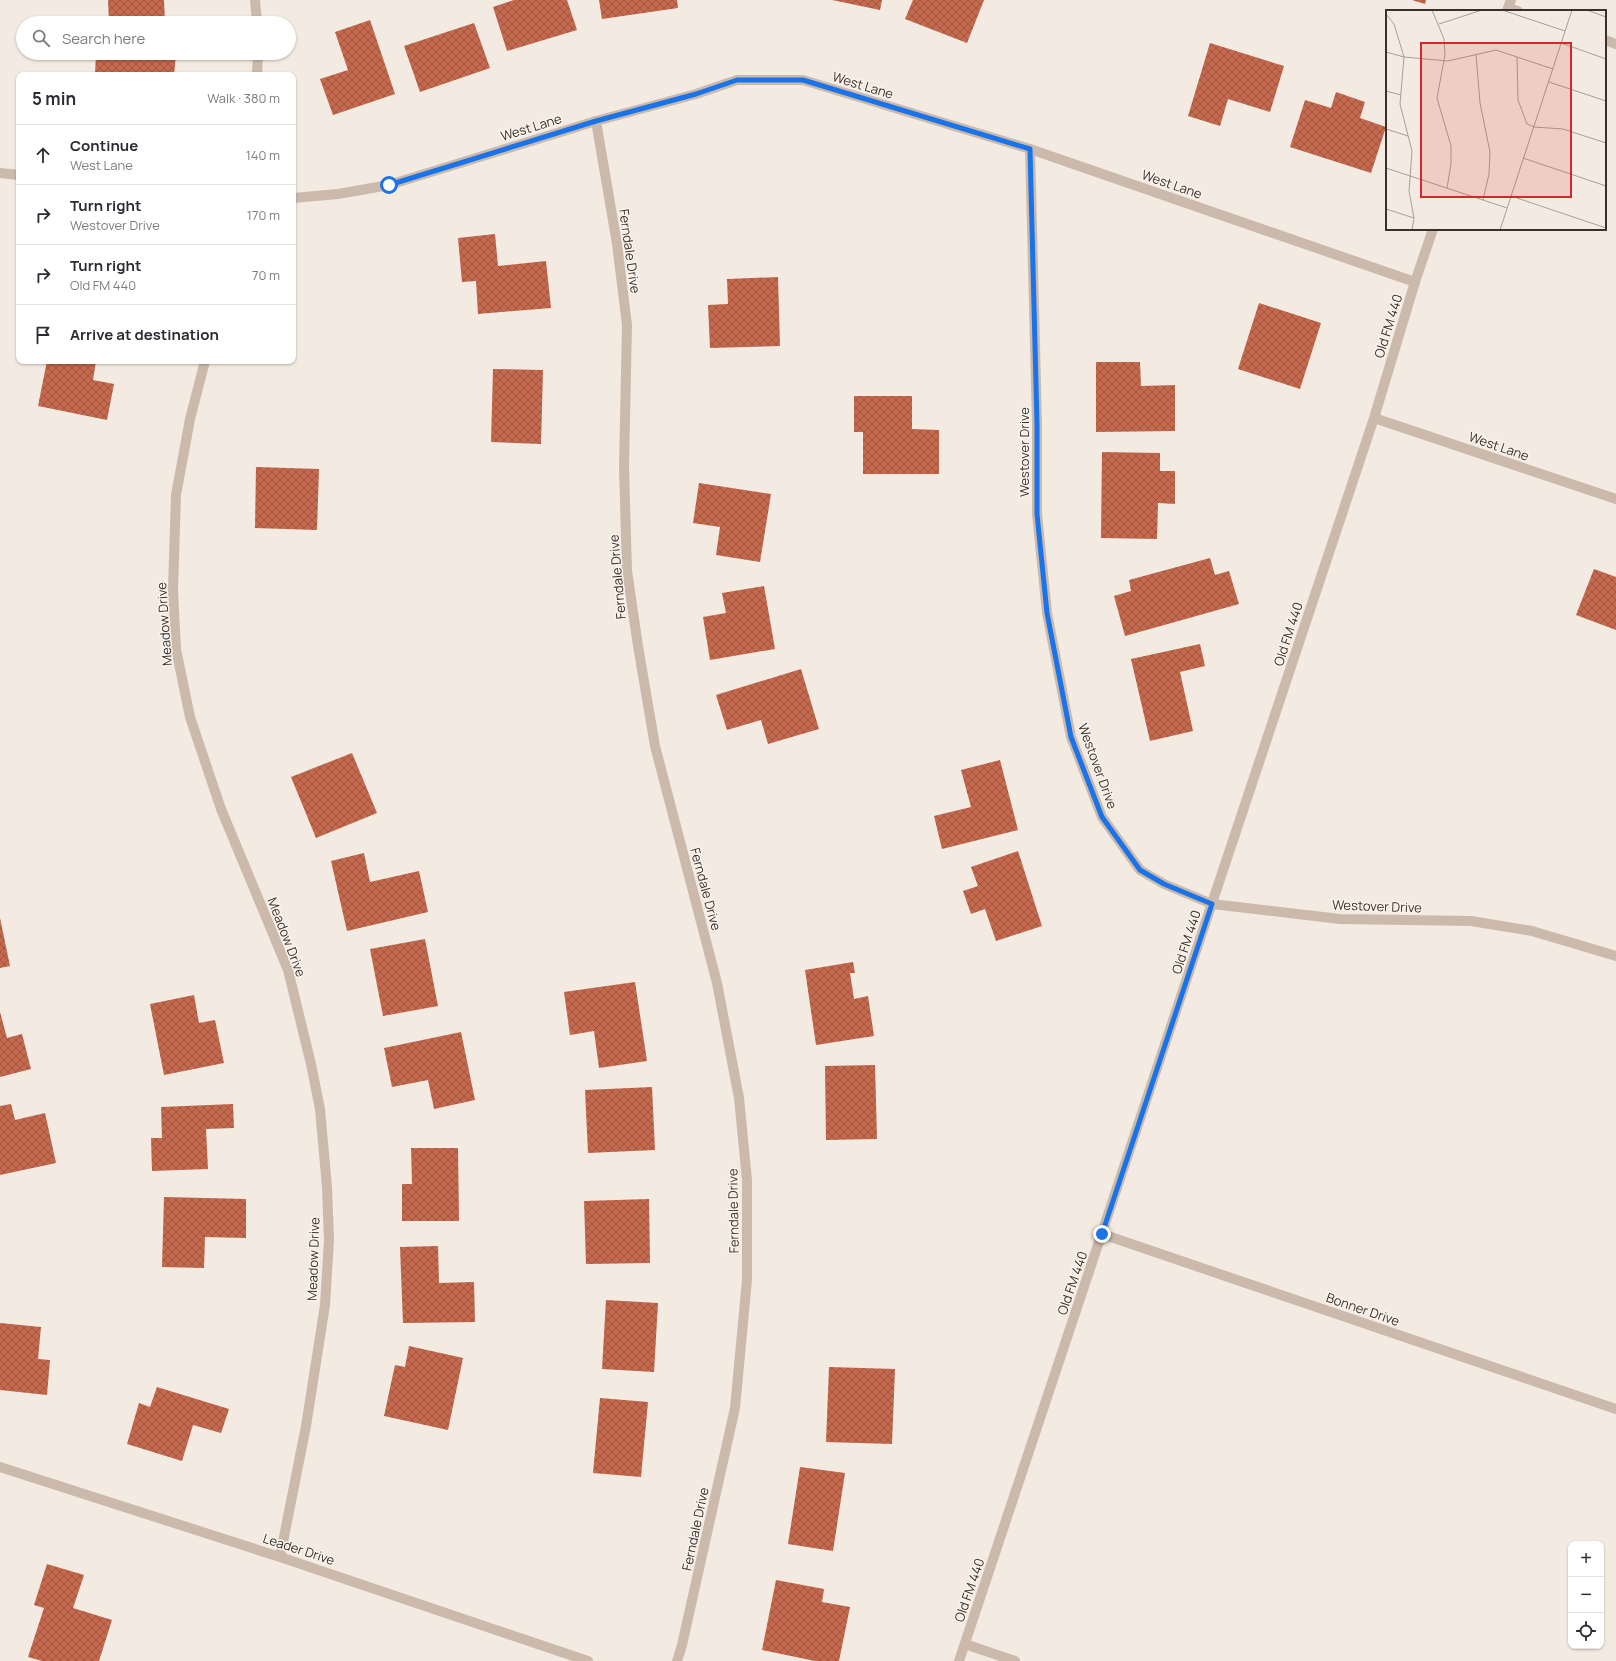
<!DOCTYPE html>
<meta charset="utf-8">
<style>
body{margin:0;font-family:Manrope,sans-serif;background:#f7f7f7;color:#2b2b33}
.controls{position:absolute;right:12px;bottom:12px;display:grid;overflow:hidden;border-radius:8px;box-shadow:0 1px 3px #0004}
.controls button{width:36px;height:36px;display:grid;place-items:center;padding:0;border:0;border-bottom:1px solid #e1e1e2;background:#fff;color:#2b2b33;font:20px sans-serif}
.stop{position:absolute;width:12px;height:12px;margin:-9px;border:3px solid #1a73e8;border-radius:50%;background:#fff}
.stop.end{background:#1a73e8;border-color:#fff;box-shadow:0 1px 4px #0008}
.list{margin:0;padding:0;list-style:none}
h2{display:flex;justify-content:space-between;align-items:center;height:52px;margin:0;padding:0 16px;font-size:17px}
h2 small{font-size:13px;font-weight:400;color:#7c7c81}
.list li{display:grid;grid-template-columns:26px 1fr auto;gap:12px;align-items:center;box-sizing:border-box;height:60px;padding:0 16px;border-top:1px solid #e1e1e2}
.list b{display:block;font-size:15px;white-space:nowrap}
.list p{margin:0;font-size:13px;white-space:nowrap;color:#7c7c81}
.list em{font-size:13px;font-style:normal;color:#7c7c81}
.icon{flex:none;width:22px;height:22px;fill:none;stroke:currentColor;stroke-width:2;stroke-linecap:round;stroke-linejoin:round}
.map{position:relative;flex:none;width:1616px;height:1661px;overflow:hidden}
.search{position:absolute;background:#fff;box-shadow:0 1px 3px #0004;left:16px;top:16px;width:280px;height:44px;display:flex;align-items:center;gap:10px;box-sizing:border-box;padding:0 14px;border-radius:22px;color:#7c7c81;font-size:15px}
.panel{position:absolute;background:#fff;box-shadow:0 1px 3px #0004;left:16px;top:72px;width:280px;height:292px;border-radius:8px}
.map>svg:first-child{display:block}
</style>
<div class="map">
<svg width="1616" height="1661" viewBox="0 0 1616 1661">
<defs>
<pattern id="building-cross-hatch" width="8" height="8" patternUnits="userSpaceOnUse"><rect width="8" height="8" fill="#c4684e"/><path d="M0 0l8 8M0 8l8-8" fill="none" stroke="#a05641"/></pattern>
</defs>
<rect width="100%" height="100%" fill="#f3eae1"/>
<g fill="url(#building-cross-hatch)">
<path d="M108,0H164L165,22L109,23Z"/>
<path d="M514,0H567L577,30L507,51L493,7Z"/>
<path d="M599,0H677L678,8L602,19Z"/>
<path d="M832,0H882L880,10Z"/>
<path d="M913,0H984L967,43L905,19Z"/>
<path d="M1412,0H1426L1425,4Z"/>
<path d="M370,20L395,94L333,115L320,79L348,70L335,32Z"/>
<path d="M474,23L490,68L420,92L404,46Z"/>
<path d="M1210,43L1284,66L1270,112L1228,99L1220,126L1188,116Z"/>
<path d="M96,53L176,54L174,75H95Z"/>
<path d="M1336,92L1365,102L1360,118L1386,127L1371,173L1290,147L1305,100L1331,108Z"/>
<path d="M495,234L498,266L546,261L551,308L478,314L476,281L462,282L458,238Z"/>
<path d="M778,277L780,346L710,348L708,305L728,304L727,279Z"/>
<path d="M1259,303L1321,323L1300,389L1238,369Z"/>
<path d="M47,361H96L93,380L114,384L107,420L38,406Z"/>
<path d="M1096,362H1140L1141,386L1175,385V431L1096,432Z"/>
<path d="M493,369L543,370L541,444L491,442Z"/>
<path d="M854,396H912V429L939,430V474H863V432H854Z"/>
<path d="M1102,452L1160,453V471H1175V504L1158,503L1157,539L1101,538Z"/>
<path d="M256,467L319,469L317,530L255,528Z"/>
<path d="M699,483L771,494L760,562L716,555L720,527L693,523Z"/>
<path d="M1210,558L1215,575L1229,571L1239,604L1125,636L1114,596L1131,591L1129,580Z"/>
<path d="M1594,569L1616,577V630L1576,615Z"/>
<path d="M764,586L775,649L710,660L703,617L726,613L722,593Z"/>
<path d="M1200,644L1205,666L1180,672L1193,731L1150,741L1131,659Z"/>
<path d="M801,669L819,729L768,744L761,720L727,730L716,695Z"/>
<path d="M352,753L377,813L316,838L291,777Z"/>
<path d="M1000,760L1018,830L942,849L934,816L971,807L961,770Z"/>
<path d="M1018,851L1042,926L996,941L985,909L971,914L963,891L978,886L971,867Z"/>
<path d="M364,853L370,882L419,871L428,912L347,931L331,861Z"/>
<path d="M0,918L10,966L0,968Z"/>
<path d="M425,939L438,1006L383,1016L370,949Z"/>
<path d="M853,962L855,973H850L854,999L868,996L874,1036L816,1045L805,970Z"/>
<path d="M635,982L647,1061L599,1068L594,1031L570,1035L564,992Z"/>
<path d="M194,995L199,1023L215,1020L224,1063L164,1075L150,1004Z"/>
<path d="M0,1012L7,1038L22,1034L31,1069L0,1077Z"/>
<path d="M461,1032L475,1100L434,1109L428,1080L392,1087L384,1048Z"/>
<path d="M875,1065L877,1139L826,1140L825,1066Z"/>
<path d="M652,1087L655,1150L588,1153L585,1090Z"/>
<path d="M11,1104L15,1120L45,1113L56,1163L0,1175V1106Z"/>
<path d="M233,1104L234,1128L206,1129L208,1169L152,1171L151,1138H162L161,1107Z"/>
<path d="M411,1148H458L459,1221H402V1184H412Z"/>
<path d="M164,1197L246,1199V1238L205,1237L204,1268L162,1267Z"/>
<path d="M649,1199L650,1263L586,1264L584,1201Z"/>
<path d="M438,1246L439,1283L474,1282L475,1322L403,1323L400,1247Z"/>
<path d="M606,1300L658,1303L654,1372L602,1369Z"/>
<path d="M0,1323L41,1327L38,1359L50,1360L47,1395L0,1390Z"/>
<path d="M409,1346L463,1358L448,1430L384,1416L395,1365L405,1367Z"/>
<path d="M829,1367L895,1369L892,1444L826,1442Z"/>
<path d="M157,1387L229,1409L221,1433L193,1425L182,1461L127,1444L139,1403L150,1407Z"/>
<path d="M600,1398L648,1402L641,1477L593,1473Z"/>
<path d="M800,1467L845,1473L833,1551L788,1544Z"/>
<path d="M47,1564L84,1575L73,1608L112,1620L99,1661H42L28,1657L44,1608L34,1605Z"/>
<path d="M776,1580L824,1589L822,1602L850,1607L839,1661H815L762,1650Z"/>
</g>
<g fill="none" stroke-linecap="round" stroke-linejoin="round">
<g stroke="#cbbaac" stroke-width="10">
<path d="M255,0L257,23"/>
<path d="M1508,8L1518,11"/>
<path d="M1605,40L1616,44"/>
<path d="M257,75L258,53"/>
<path d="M596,121L617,244L627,325L624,467L627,571L638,646L655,746L717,983L739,1098L747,1180V1280L735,1408L682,1645L677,1661"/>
<path d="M1030,149L1037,424V514L1047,613L1071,737L1102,817L1140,870L1164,884L1212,904L1340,919L1471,921L1532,931L1616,956"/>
<path d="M0,173L19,175"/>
<path d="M293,198L338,194L389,185L596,121L696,94L737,80H803L1030,149L1415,282"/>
<path d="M205,361L190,419L176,495L173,590L176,649L190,717L221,809L288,970L311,1064L320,1109L327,1187L329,1240L325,1305L306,1426L280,1557"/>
<path d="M1374,418L1616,499"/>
<path d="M1102,1234L1616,1409"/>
<path d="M0,1467L280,1557L588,1661"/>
<path d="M965,1644L1015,1661"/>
</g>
<g stroke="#cbbaac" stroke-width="10">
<path d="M1507,11L1511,0"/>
<path d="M959,1661L1374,418L1415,282L1433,229"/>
</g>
</g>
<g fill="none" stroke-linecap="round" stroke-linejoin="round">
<path stroke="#1a73e8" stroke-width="5" d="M389,185L596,121L696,94L737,80H803L1030,149L1037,424V514L1047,613L1071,737L1102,817L1140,870L1164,884L1212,904L1102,1234"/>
</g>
<g text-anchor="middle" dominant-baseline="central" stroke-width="3" stroke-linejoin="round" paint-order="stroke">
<g font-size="13" fill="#3a2f2b" stroke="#faf4ed">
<text transform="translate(863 85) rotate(17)">West Lane</text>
<text transform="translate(531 127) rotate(-17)">West Lane</text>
<text transform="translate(1172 184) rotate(19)">West Lane</text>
<text transform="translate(630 251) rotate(82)">Ferndale Drive</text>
<text transform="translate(1388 326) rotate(-73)">Old FM 440</text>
<text transform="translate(1499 446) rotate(19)">West Lane</text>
<text transform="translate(1024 452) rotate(-90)">Westover Drive</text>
<text transform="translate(617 577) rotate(-95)">Ferndale Drive</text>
<text transform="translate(164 624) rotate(-94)">Meadow Drive</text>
<text transform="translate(1288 634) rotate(-72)">Old FM 440</text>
<text transform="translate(1098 766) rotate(70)">Westover Drive</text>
<text transform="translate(706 889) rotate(75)">Ferndale Drive</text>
<text transform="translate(1377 906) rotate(2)">Westover Drive</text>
<text transform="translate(287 937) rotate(69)">Meadow Drive</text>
<text transform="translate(1186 942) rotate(-72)">Old FM 440</text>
<text transform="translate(733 1211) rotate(-91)">Ferndale Drive</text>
<text transform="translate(313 1259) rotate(-88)">Meadow Drive</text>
<text transform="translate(1072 1283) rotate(-71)">Old FM 440</text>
<text transform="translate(1363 1309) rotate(19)">Bonner Drive</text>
<text transform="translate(695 1529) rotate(-78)">Ferndale Drive</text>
<text transform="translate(299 1549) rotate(18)">Leader Drive</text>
<text transform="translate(969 1590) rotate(-71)">Old FM 440</text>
</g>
</g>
<g transform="translate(1386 10)">
<rect width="220" height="220" fill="#f3eae1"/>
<path fill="none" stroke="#a99f98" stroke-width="1" d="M46,0L58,29L59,45L51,88L65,136V154L61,178M116,0L179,21M201,0L220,7M0,4L8,14L18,47L14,94L26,141L23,181L28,208L26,220M53,14L96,0M175,33L220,49M0,42L18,47L62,51L110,40L167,59M90,44L94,93L104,142L103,164L97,190M131,47L132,90L141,114L148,117L177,119L220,133M163,72L220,91M0,81L15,85M0,119L22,126M137,148L220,176M0,158L121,198M125,186L220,218M0,199L28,208M114,220L186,0"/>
<path fill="#d62828" fill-opacity="0.15" stroke="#d62828" stroke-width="2" d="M35,33H185V187H35Z"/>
<rect width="220" height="220" fill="none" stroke="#3a2f2b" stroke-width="2"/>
</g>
</svg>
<div class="controls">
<button>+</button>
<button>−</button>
<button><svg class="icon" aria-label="locate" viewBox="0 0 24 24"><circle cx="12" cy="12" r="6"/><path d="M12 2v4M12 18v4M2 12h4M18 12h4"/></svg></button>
</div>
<div class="stop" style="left:389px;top:185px"></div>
<div class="stop end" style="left:1102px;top:1234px"></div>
<div class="search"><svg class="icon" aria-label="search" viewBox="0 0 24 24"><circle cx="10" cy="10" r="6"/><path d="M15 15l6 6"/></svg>Search here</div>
<section class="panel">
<h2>5 min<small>Walk · 380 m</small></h2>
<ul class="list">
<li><svg class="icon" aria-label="ahead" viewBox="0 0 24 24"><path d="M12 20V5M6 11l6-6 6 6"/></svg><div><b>Continue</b><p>West Lane</p></div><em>140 m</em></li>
<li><svg class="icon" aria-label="right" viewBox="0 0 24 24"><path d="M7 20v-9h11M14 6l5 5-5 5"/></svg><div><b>Turn right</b><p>Westover Drive</p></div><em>170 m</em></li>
<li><svg class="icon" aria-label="right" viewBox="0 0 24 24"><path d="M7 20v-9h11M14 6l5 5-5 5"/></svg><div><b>Turn right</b><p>Old FM 440</p></div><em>70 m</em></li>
<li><svg class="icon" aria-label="arrive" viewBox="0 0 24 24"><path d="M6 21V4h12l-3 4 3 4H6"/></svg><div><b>Arrive at destination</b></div></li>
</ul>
</section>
</div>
